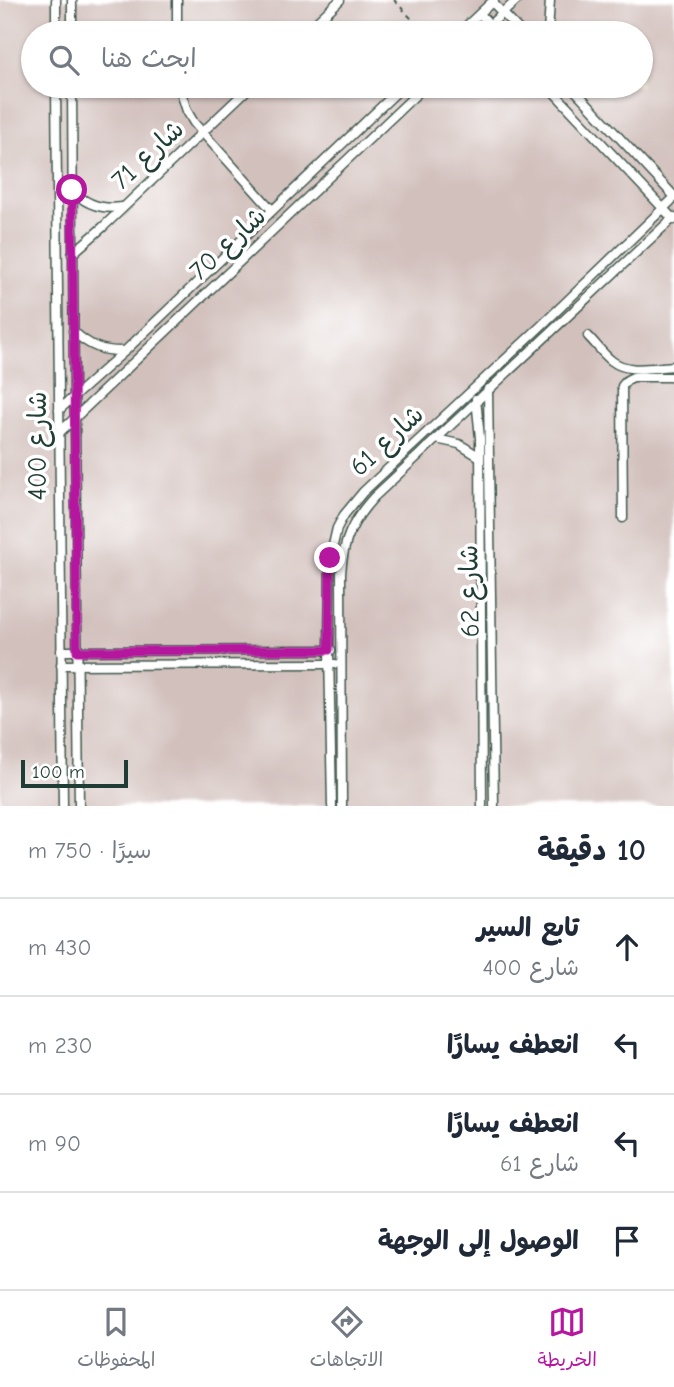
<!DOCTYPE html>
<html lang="ar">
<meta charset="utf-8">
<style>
body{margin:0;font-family:"Comic Neue","Playpen Sans Arabic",sans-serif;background:#f6f6f7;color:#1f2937;direction:rtl}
.scale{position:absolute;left:21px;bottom:18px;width:107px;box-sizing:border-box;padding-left:7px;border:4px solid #1f3d34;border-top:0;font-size:19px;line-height:24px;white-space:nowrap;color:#1f3d34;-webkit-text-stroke:5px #fff;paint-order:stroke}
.stop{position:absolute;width:21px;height:21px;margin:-16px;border:5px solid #b5179e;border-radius:50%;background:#fff}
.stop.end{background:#b5179e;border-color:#fff;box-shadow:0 2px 7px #0008}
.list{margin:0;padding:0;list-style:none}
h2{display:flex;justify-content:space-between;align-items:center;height:91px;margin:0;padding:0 28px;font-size:30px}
h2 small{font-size:23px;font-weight:400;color:#747a83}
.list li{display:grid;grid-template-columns:46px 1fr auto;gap:21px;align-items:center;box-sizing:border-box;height:98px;padding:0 28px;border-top:2px solid #e0e1e3}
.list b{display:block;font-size:26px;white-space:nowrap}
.list p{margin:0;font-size:23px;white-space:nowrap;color:#747a83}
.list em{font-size:23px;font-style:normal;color:#747a83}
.icon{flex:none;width:38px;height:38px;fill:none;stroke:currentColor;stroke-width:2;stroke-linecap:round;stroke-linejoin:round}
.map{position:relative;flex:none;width:674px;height:806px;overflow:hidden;direction:ltr}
.search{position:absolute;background:#fff;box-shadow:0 2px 5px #0004;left:21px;right:21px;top:21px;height:77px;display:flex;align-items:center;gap:18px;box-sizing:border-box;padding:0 24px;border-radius:38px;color:#747a83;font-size:26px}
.sheet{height:483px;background:#fff}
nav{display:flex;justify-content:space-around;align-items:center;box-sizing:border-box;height:98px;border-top:2px solid #e0e1e3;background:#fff;font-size:19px;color:#747a83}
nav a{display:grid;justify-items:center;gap:4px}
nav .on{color:#b5179e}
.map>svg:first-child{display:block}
</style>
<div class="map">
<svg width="674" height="806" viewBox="0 0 674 806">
<rect width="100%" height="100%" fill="#fff"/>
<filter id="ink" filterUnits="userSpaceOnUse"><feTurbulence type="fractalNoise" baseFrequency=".0143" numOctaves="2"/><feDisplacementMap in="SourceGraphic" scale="14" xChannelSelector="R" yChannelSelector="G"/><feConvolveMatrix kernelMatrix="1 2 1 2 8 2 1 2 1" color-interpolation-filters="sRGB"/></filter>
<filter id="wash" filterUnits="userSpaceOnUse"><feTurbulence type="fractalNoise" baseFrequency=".00686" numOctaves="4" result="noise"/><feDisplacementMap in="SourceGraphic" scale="28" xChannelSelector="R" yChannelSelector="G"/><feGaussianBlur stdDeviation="1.57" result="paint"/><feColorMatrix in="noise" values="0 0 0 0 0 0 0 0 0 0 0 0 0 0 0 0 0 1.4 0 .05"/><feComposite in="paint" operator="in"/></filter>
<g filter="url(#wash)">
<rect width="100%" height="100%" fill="#f3ebd6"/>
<path fill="#d1c0bc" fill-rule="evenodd" d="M0,0H674V806H0ZM33,33H641V86H33Z"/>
</g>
<g filter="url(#ink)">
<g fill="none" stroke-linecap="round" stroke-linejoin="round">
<g stroke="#3f574c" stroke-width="11">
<g id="minor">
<path d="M56,0V33"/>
<path d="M72,0V33"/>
<path d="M177,0V33"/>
<path d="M492,2L522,33"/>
<path d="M480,14L498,33"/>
<path d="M305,33L340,0"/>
<path d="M459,33L494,0"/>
<path d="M481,33L517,0"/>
<path d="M548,33L550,0"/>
<path d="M56,86L63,806"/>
<path d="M72,86L74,397L75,418L79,806"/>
<path d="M179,86L187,111L194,123L272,210"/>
<path d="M548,86L674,220"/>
<path d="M571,86L674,196"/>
<path d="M72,190C86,205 102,210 122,207"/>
<path d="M72,254L103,227L251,86"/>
<path d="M73,331C89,346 103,352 125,351"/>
<path d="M588,336C596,344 603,354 612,361C629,374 654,367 674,366"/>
<path d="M488,389L494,806"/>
<path d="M476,399L480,438L482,806"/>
<path d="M59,410L125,351L403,86"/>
<path d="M59,433L425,86"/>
<path d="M436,439L459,444L480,457"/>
<path d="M623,518L622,386L627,380L633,377H674"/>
<path d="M61,651L331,650"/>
<path d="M61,665L335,664"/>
<path d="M332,806L329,650L330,558L337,528L344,515L363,492L541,326L674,198"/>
<path d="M342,806L341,573C343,541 352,521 374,497L674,217"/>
</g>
</g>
<path stroke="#3f574c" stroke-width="2" stroke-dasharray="5 5" stroke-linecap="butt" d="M394,0L425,33"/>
<use href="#minor" stroke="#fff" stroke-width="8"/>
</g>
</g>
<g fill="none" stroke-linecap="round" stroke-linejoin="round" filter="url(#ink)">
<path stroke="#b5179e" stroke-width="9" d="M72,190L77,651L329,650L330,558"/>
</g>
<g text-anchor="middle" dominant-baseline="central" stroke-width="7" stroke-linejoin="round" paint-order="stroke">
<g font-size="26" fill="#1f3d34" stroke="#fff">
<text transform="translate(148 155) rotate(-43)">شارع 71</text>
<text transform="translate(228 244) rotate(-43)">شارع 70</text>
<text transform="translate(387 441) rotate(-43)">شارع 61</text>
<text transform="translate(38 446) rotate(-90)">شارع 400</text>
<text transform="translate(470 591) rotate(-91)">شارع 62</text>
</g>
</g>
</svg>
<div class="scale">100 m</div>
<div class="stop" style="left:72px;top:190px"></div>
<div class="stop end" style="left:330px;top:558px"></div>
<div class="search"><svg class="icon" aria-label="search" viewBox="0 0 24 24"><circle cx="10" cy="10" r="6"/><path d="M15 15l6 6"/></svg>ابحث هنا</div>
</div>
<section class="sheet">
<h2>10 دقيقة<small>سيرًا · 750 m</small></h2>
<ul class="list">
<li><svg class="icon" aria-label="ahead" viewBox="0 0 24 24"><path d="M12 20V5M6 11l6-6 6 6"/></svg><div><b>تابع السير</b><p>شارع 400</p></div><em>430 m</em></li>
<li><svg class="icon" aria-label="left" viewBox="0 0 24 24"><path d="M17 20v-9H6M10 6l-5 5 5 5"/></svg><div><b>انعطف يسارًا</b></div><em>230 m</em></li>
<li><svg class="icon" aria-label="left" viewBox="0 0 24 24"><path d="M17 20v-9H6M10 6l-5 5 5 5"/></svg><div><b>انعطف يسارًا</b><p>شارع 61</p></div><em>90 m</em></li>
<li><svg class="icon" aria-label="arrive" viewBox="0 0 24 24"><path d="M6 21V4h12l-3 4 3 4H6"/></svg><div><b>الوصول إلى الوجهة</b></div></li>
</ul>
</section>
<nav>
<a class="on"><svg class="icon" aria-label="map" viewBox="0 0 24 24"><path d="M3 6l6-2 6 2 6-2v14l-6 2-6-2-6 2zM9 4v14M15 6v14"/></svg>الخريطة</a>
<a><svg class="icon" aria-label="directions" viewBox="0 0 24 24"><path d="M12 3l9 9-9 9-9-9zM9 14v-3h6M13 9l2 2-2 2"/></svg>الاتجاهات</a>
<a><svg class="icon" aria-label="saved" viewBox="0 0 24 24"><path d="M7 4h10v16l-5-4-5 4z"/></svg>المحفوظات</a>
</nav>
